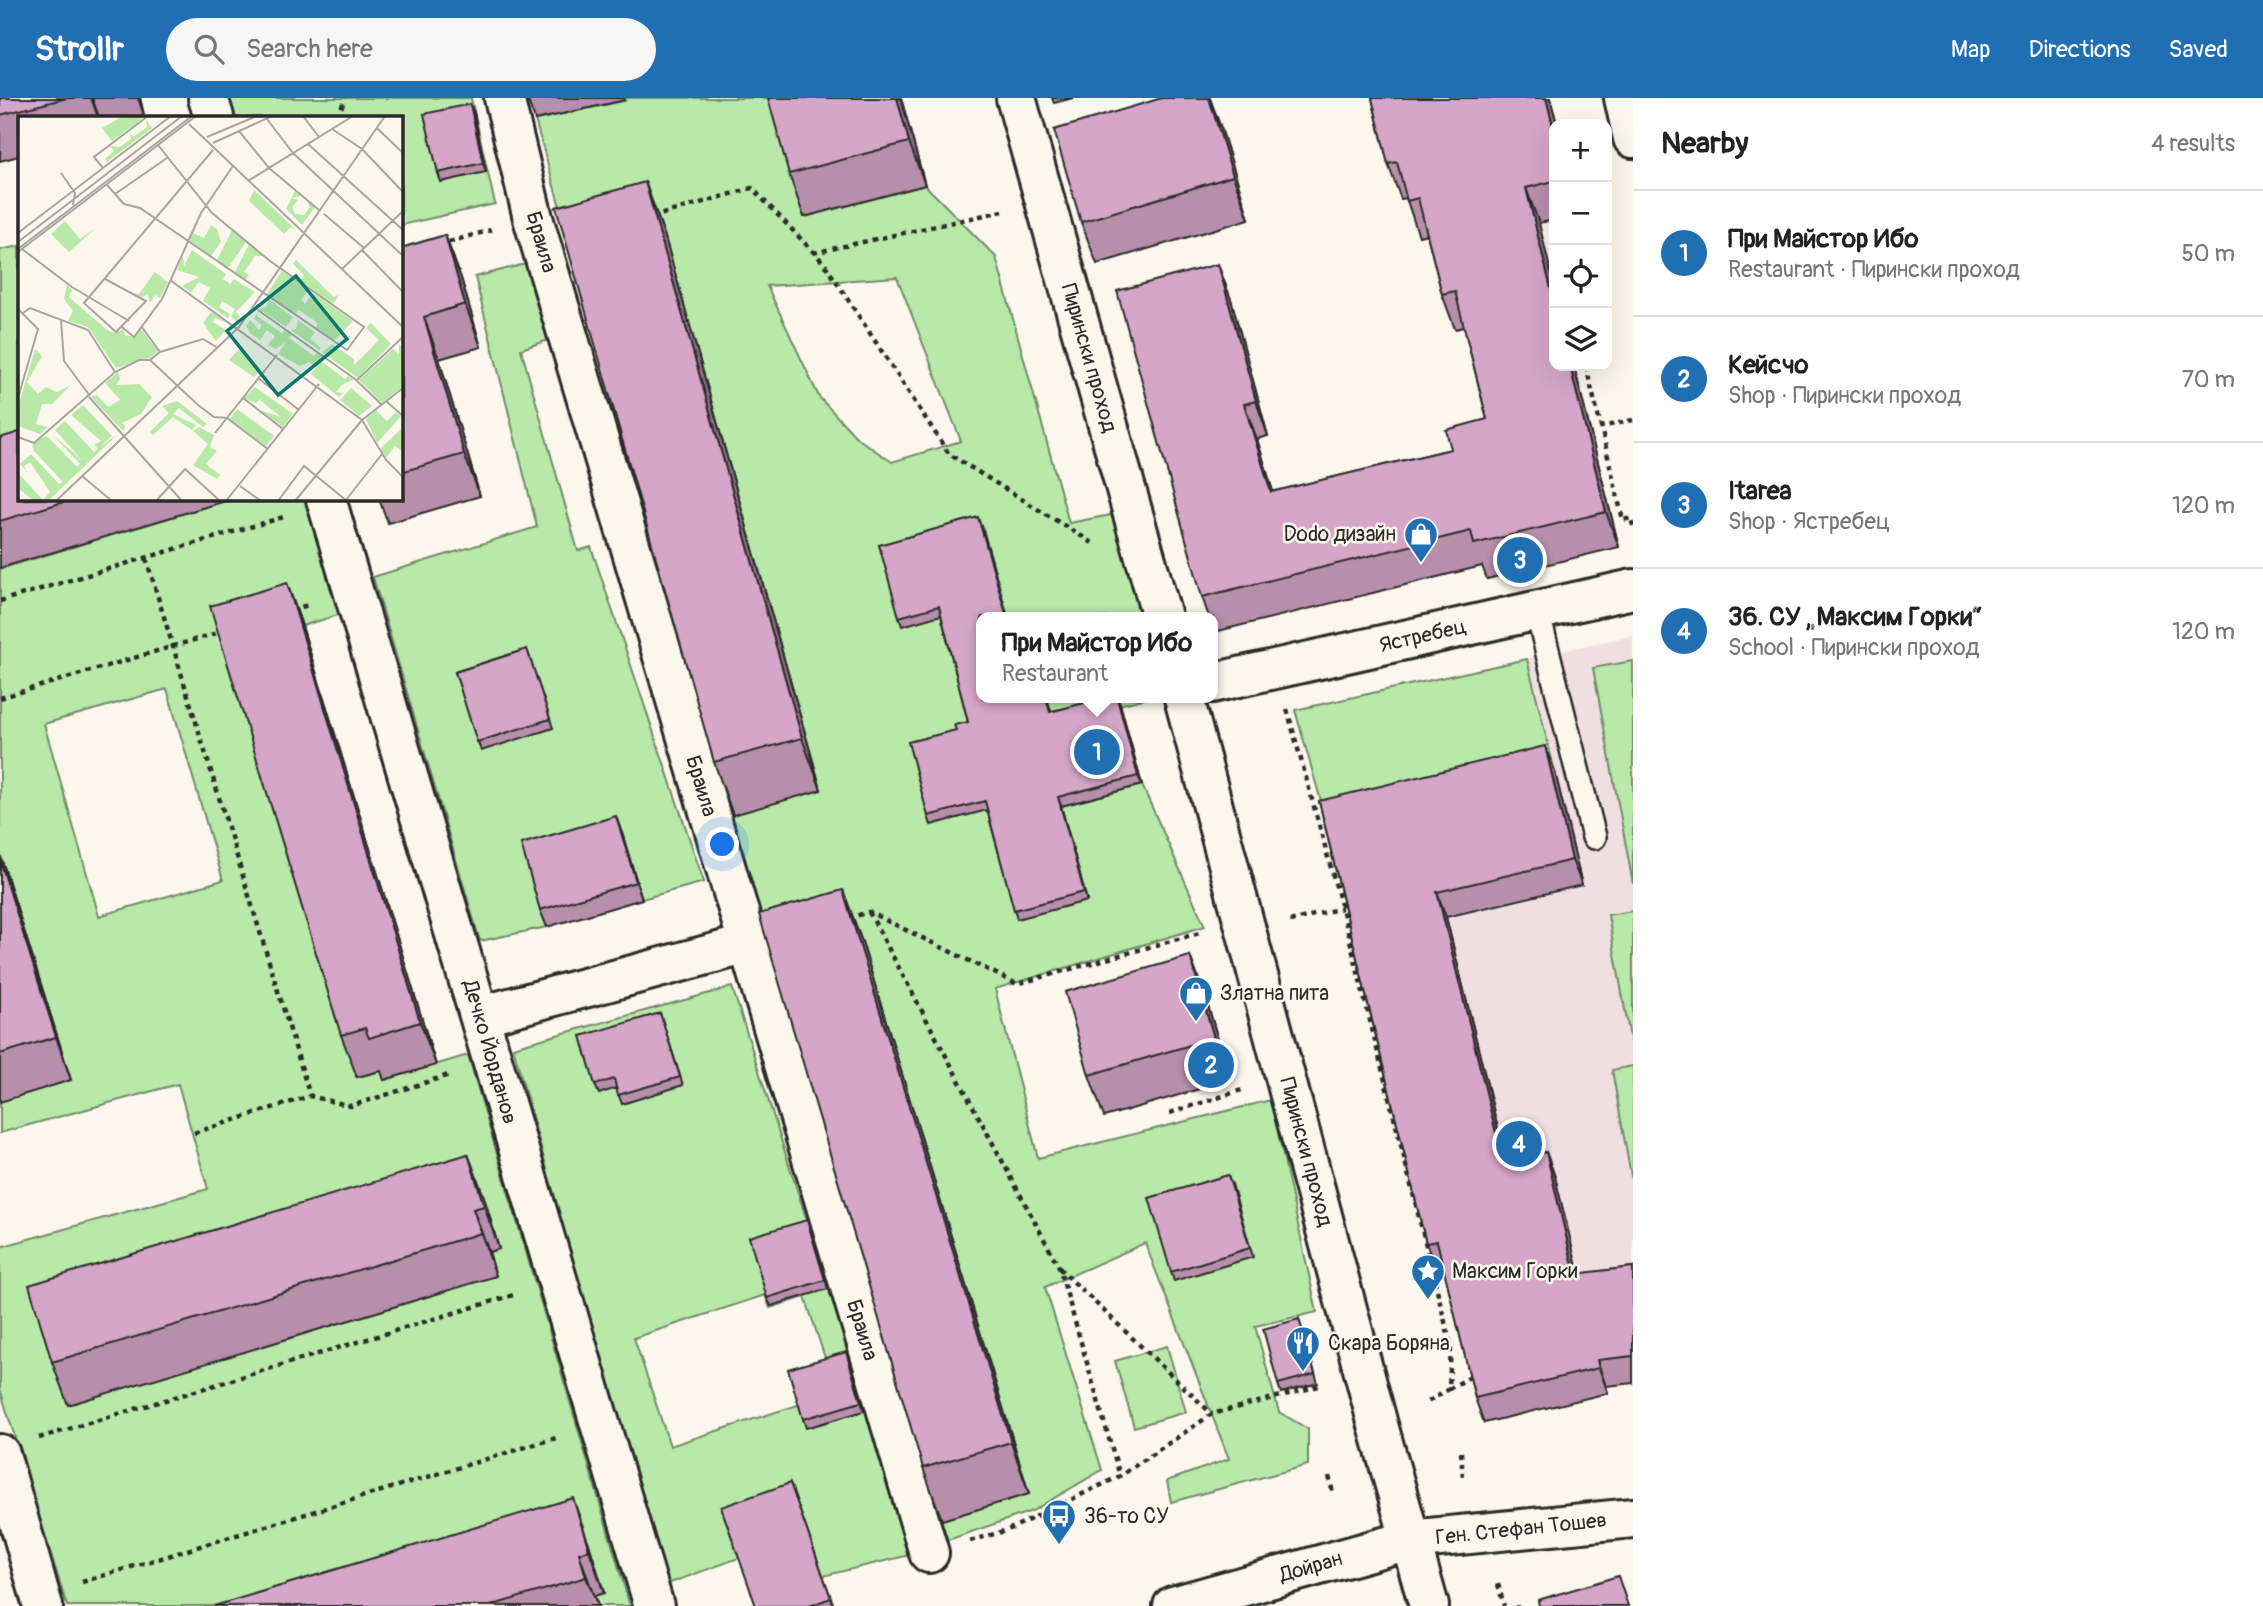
<!DOCTYPE html>
<meta charset="utf-8">
<style>
body{margin:0;font-family:Pangolin,sans-serif;background:#f6f6f6;color:#222}
.controls{position:absolute;right:21px;top:21px;display:grid;overflow:hidden;border-radius:14px;box-shadow:0 7px 28px #0002}
.controls button{width:63px;height:63px;display:grid;place-items:center;padding:0;border:0;border-bottom:2px solid #e0e0e0;background:#fff;color:#222;font:35px sans-serif}
.you{position:absolute;left:723px;top:747px;width:24px;height:24px;margin:-18px;border:5px solid #fff;border-radius:50%;background:#1a73e8;box-shadow:0 0 0 10px #1a73e833}
.badge{display:grid;place-items:center;width:46px;height:46px;border-radius:50%;background:#1f6fb2;color:#fff;font-size:23px;font-weight:700}
.pin{position:absolute;translate:-50% -50%;border:4px solid #fff;box-shadow:0 2px 7px #0006}
.popup{position:absolute;left:976px;top:514px;width:242px;height:91px;box-sizing:border-box;display:grid;place-content:center;border-radius:14px;background:#fff;filter:drop-shadow(0 2px 5px #0005);font-size:23px;white-space:nowrap;color:#767676}
.popup b{font-size:26px;color:#222}
.popup::after{content:'';position:absolute;left:50%;top:100%;margin-left:-14px;border:14px solid transparent;border-top-color:#fff}
.list{margin:0;padding:0;list-style:none}
h2{display:flex;justify-content:space-between;align-items:center;height:91px;margin:0;padding:0 28px;font-size:30px}
h2 small{font-size:23px;font-weight:400;color:#767676}
.list li{display:grid;grid-template-columns:46px 1fr auto;gap:21px;align-items:center;box-sizing:border-box;height:126px;padding:0 28px;border-top:2px solid #e0e0e0}
.list b{display:block;font-size:26px;white-space:nowrap}
.list p{margin:0;font-size:23px;white-space:nowrap;color:#767676}
.list em{font-size:23px;font-style:normal;color:#767676}
.icon{flex:none;width:38px;height:38px;fill:none;stroke:currentColor;stroke-width:2;stroke-linecap:round;stroke-linejoin:round}
.map{position:relative;flex:none;width:1633px;height:1508px;overflow:hidden}
header{display:flex;align-items:center;gap:42px;box-sizing:border-box;height:98px;padding:0 35px;background:#1f6fb2;color:#fff}
header strong{font-size:33px}
nav{display:flex;gap:38px;margin-inline-start:auto;font-size:24px}
.search{width:490px;height:63px;background:#f6f6f6;display:flex;align-items:center;gap:18px;box-sizing:border-box;padding:0 24px;border-radius:38px;color:#767676;font-size:26px}
main{display:flex}
aside{flex:1;background:#fff}
.map>svg:first-child{display:block}
</style>
<header>
<strong>Strollr</strong>
<div class="search"><svg class="icon" aria-label="search" viewBox="0 0 24 24"><circle cx="10" cy="10" r="6"/><path d="M15 15l6 6"/></svg>Search here</div>
<nav><a>Map</a><a>Directions</a><a>Saved</a></nav>
</header>
<main>
<div class="map">
<svg width="1633" height="1508" viewBox="0 0 1633 1508">
<rect width="100%" height="100%" fill="#fbf7ec"/>
<filter id="ink" filterUnits="userSpaceOnUse"><feTurbulence type="fractalNoise" baseFrequency=".0143" numOctaves="2"/><feDisplacementMap in="SourceGraphic" scale="14" xChannelSelector="R" yChannelSelector="G"/><feConvolveMatrix kernelMatrix="1 2 1 2 8 2 1 2 1" color-interpolation-filters="sRGB"/></filter>
<g filter="url(#ink)">
<path fill="#f0dfe1" d="M1633,537V1285L1606,1288L1608,1295L1484,1325L1446,1168L1436,1170L1328,728L1295,612Z"/>
<g fill="#b8e9a9" stroke="#728a6a" stroke-width="2" fill-rule="evenodd">
<path d="M228,0H471L495,106L401,127V19H233Z"/>
<path d="M624,0H772L805,119L925,87L996,159L1069,425L1111,417L1143,519H982V600H1147L1053,623L1050,613L1005,708L1009,722L1142,687L1205,828L995,891L1038,1060L1271,1002L1317,1214L1255,1228L1279,1314L1308,1331V1367L1171,1404L1167,1383L1229,1361L1145,1145L1045,1189L1102,1372L1032,1413L948,1442L941,1422L1029,1395L862,844L774,869L732,717L821,691L664,137L575,161L535,22L624,3ZM897,179L961,343L892,364L857,340L819,299L767,188Z"/>
<path d="M19,148V381L0,387V152Z"/>
<path d="M529,165L552,241L521,251L578,453L591,449L704,784L642,801L622,736L547,829L480,843L373,479L537,429L475,179Z"/>
<path d="M232,401H305L341,516L302,528L356,979L381,973L385,982L468,957L630,1508H598L594,1498L604,1494L588,1443L372,1508H67L0,1291V1149L208,1091L178,986L0,1035V471ZM167,591L223,782L99,818L44,626Z"/>
<path d="M1527,561L1555,674L1328,728L1295,612Z"/>
<path d="M1633,563V786L1593,570Z"/>
<path d="M1633,813V951H1632L1608,817Z"/>
<path d="M732,889L914,1456L823,1478L727,1424L739,1460L662,1488L513,949ZM765,1197L770,1210L805,1199L827,1266L801,1306L670,1348L634,1240Z"/>
<path d="M1633,968V1089L1612,972Z"/>
<path d="M1167,1248L1186,1314L1134,1329L1115,1263Z"/>
</g>
<g fill="none" stroke-linecap="round" stroke-linejoin="round">
<g stroke="#2b2b2b" stroke-width="28">
<path id="service" d="M1537,512L1594,739"/>
</g>
<g stroke="#2b2b2b" stroke-width="44">
<g id="minor">
<path d="M208,0L214,19"/>
<path d="M504,0L533,120L929,1455"/>
<path d="M1016,0L1162,519"/>
<path d="M1624,0L1633,40"/>
<path d="M326,401L654,1508"/>
<path d="M1212,585L1633,491"/>
<path d="M1184,600L1378,1327L1429,1508"/>
<path d="M480,918L748,846"/>
<path d="M0,1356L43,1508"/>
</g>
</g>
<g stroke="#2b2b2b" stroke-width="44">
<path id="tertiary" d="M1173,1508L1409,1442L1633,1420"/>
</g>
<g stroke="#2b2b2b" stroke-width="4.5" stroke-dasharray="5 5" stroke-linecap="butt">
<path d="M338,19L345,0"/>
<path d="M652,119L752,90L824,165L949,356L1094,446"/>
<path d="M449,144L491,132"/>
<path d="M813,155L1003,113"/>
<path d="M1607,199L1610,198"/>
<path d="M1586,268L1601,329"/>
<path d="M1633,322L1601,329L1623,422L1631,420L1633,428"/>
<path d="M146,460L310,998"/>
<path d="M0,503L287,418"/>
<path d="M292,512L311,506"/>
<path d="M0,600L224,533"/>
<path d="M1287,611L1342,810L1451,1248L1449,1291L1426,1305"/>
<path d="M869,814L1059,1169L1120,1378"/>
<path d="M848,820L869,814L1017,886L1203,834"/>
<path d="M1290,823L1342,810"/>
<path d="M1170,1015L1245,991"/>
<path d="M194,1035L310,998L351,1008L452,976"/>
<path d="M1059,1170L1212,1316"/>
<path d="M1449,1291L1473,1277"/>
<path d="M39,1340L517,1196"/>
<path d="M1461,1354L1463,1380"/>
<path d="M1329,1378L1333,1395"/>
<path d="M970,1443L1008,1432L1120,1378L1212,1316L1323,1287"/>
<path d="M82,1484L559,1339"/>
<path d="M1498,1486L1504,1508"/>
<path d="M1517,1507V1508"/>
</g>
<use href="#service" stroke="#fbf7ec" stroke-width="23"/>
<use href="#minor" stroke="#fbf7ec" stroke-width="38"/>
<use href="#tertiary" stroke="#fbf7ec" stroke-width="38"/>
</g>
<g fill="#b78fab" stroke="#2b2b2b" stroke-width="2">
<path d="M0,0H140L144,17L135,19H19V58L0,63Z"/>
<path d="M527,0H624L625,2L535,22Z"/>
<path d="M901,0L925,87L804,119L789,76Z"/>
<path d="M1052,0H1073L1054,5Z"/>
<path d="M1162,0H1210L1221,30L1249,121L1097,166L1081,124Z"/>
<path d="M1372,0H1550L1557,26H1554V122L1539,125L1554,268H1574L1619,449L1487,481L1482,468L1214,534L1213,529V519H1209L1202,499L1231,201L1268,338L1257,341L1273,394L1451,351L1487,321L1464,229L1455,231L1442,196L1427,136L1419,138L1406,100L1401,101L1388,66Z"/>
<path d="M474,15L486,74L441,84L438,75Z"/>
<path d="M645,84L664,136L821,692L733,717L714,664Z"/>
<path d="M445,137L461,180L481,249L439,261L480,398L388,425L379,401H401V150Z"/>
<path d="M0,340L19,401H232L0,470Z"/>
<path d="M982,428L1008,519H982V600H1047L1051,613L1118,600L1142,687L1061,708L1087,803L1017,821L987,712L931,727L928,718L956,632L968,624L941,517L902,528L899,519Z"/>
<path d="M287,485L302,528L436,967L384,982L381,973L357,979L341,937Z"/>
<path d="M527,551L553,630L481,653L455,574Z"/>
<path d="M1555,674L1582,787L1446,819L1506,1063L1546,1054L1555,1079L1578,1176L1633,1169V1285L1606,1288L1608,1295L1484,1325L1475,1300L1444,1169L1436,1170L1426,1145L1319,703Z"/>
<path d="M622,735L642,801L547,829L540,812Z"/>
<path d="M0,756L71,982L0,1004Z"/>
<path d="M843,792L862,844L1029,1396L942,1422L923,1370Z"/>
<path d="M1190,858L1206,901L1230,982L1104,1019L1089,977Z"/>
<path d="M660,915L683,987L622,1006L616,990L599,996L595,987Z"/>
<path d="M468,1056L484,1099L499,1151L489,1154L496,1178L68,1307L52,1264Z"/>
<path d="M1232,1086L1253,1159L1174,1183L1171,1174Z"/>
<path d="M810,1131L828,1191L771,1208L767,1200Z"/>
<path d="M1299,1221L1318,1285L1281,1295L1278,1286Z"/>
<path d="M849,1263L864,1313L806,1330L803,1321Z"/>
<path d="M790,1385L834,1508H756Z"/>
<path d="M588,1443L604,1495L594,1498L598,1508H214Z"/>
</g>
<g fill="#95748b" stroke="#2b2b2b" stroke-width="2">
<path d="M91,0H92L99,19H98Z"/>
<path d="M138,0H140L144,17Z"/>
<path d="M897,0H901L925,87L909,44Z"/>
<path d="M1209,0L1221,30L1249,121L1233,78Z"/>
<path d="M1546,0H1550L1557,26H1554V32Z"/>
<path d="M470,6L474,15L486,74L483,65Z"/>
<path d="M645,84L664,136L821,692L802,640Z"/>
<path d="M1526,90L1539,125L1554,187V203Z"/>
<path d="M445,137L461,180L481,249L465,206Z"/>
<path d="M1218,166L1231,201L1268,338L1256,303Z"/>
<path d="M424,219L439,261L480,398L464,356Z"/>
<path d="M1570,268H1574L1619,449L1606,414Z"/>
<path d="M1244,306L1257,341L1284,429L1271,394Z"/>
<path d="M287,485L302,528L436,967L420,924Z"/>
<path d="M1117,600L1120,605L1142,687L1138,678Z"/>
<path d="M1545,648L1555,674L1582,787L1572,762Z"/>
<path d="M1058,699L1061,708L1087,803L1084,794Z"/>
<path d="M616,718L622,735L642,801L636,784Z"/>
<path d="M0,756L71,982L56,939L0,763Z"/>
<path d="M843,792L862,844L1029,1396L1011,1344Z"/>
<path d="M1437,794L1446,819L1512,1089L1503,1064Z"/>
<path d="M1190,858L1206,901L1230,982L1214,940Z"/>
<path d="M1546,1054L1555,1079L1585,1201L1575,1176Z"/>
<path d="M468,1056L484,1099L499,1151L484,1108Z"/>
<path d="M473,1111L489,1154L496,1178L481,1135Z"/>
<path d="M1597,1262L1606,1288L1608,1295L1599,1270Z"/>
<path d="M573,1400L588,1443L604,1495L589,1452Z"/>
<path d="M579,1455L594,1498L598,1508L586,1479Z"/>
</g>
<g fill="#d5a6c7" stroke="#2b2b2b" stroke-width="2">
<path d="M0,0H67L0,17Z"/>
<path d="M768,0H897L909,44L789,76Z"/>
<path d="M1162,0H1209L1233,78L1081,124L1054,32Z"/>
<path d="M1372,0H1546L1554,32V83L1526,90L1554,203V268H1570L1606,414L1474,446L1471,433L1202,499L1117,193L1218,166L1256,303L1244,306L1271,394L1451,351L1446,332L1487,321L1455,193L1442,196L1418,100L1407,103L1397,64L1388,66Z"/>
<path d="M470,6L483,65L438,75L424,16Z"/>
<path d="M645,84L802,640L714,664L556,109Z"/>
<path d="M445,137L465,206L424,219L464,356L401,374V150Z"/>
<path d="M19,334V401H74L0,423V340Z"/>
<path d="M978,419L1007,519H982V600H1046L1050,614L1103,600H1117L1138,678L1058,699L1084,794L1014,812L985,703L928,718L908,644L956,632L954,627L968,624L939,508L899,519L879,447Z"/>
<path d="M287,485L420,924L369,940L365,930L341,937L210,508Z"/>
<path d="M527,551L550,621L477,644L455,574Z"/>
<path d="M1545,648L1572,762L1437,794L1503,1064L1546,1054L1575,1176L1633,1169V1258L1597,1262L1599,1270L1475,1300L1437,1143L1426,1145L1319,703Z"/>
<path d="M616,718L636,784L540,812L521,746Z"/>
<path d="M0,763L56,939L0,956Z"/>
<path d="M843,792L1011,1344L923,1370L759,816Z"/>
<path d="M1190,858L1214,940L1089,977L1065,894Z"/>
<path d="M660,915L680,979L618,997L614,981L595,987L581,938Z"/>
<path d="M468,1056L484,1108L473,1111L481,1135L52,1264L29,1187Z"/>
<path d="M1228,1077L1250,1150L1171,1174L1149,1100Z"/>
<path d="M807,1122L825,1182L767,1200L749,1139Z"/>
<path d="M1299,1221L1315,1276L1278,1286L1263,1231Z"/>
<path d="M846,1254L861,1304L803,1321L788,1271Z"/>
<path d="M790,1385L831,1500L809,1508H756L721,1409Z"/>
<path d="M573,1400L589,1452L579,1455L586,1479L490,1508H214Z"/>
<path d="M1618,1478L1628,1508H1539L1538,1502Z"/>
</g>
</g>
<defs>
<g id="shop-pin" transform="scale(1.75)"><path d="M0 17L-7.5 6A9.5 9.5 0 1 1 7.5 6Z" fill="#1f6fb2" stroke="#fbf7ec"/><path d="M-5-2.5h2.3a2.7 3.5 0 0 1 5.4 0H5L5.5 6h-11ZM-1.5-2.5h3a1.5 2.3 0 0 0-3 0Z" fill="#fff"/></g>
<g id="sight-pin" transform="scale(1.75)"><path d="M0 17L-7.5 6A9.5 9.5 0 1 1 7.5 6Z" fill="#1f6fb2" stroke="#fbf7ec"/><path d="M0-6L1.8-2.2L6-1.7L2.9 1.2L3.7 5.4L0 3.3L-3.7 5.4L-2.9 1.2L-6-1.7L-1.8-2.2Z" fill="#fff"/></g>
<g id="restaurant-pin" transform="scale(1.75)"><path d="M0 17L-7.5 6A9.5 9.5 0 1 1 7.5 6Z" fill="#1f6fb2" stroke="#fbf7ec"/><path d="M-5-6h1v4h1v-4h1v4h1v-4h1v5L-1.5 .5V6h-2V.5L-5-1ZM5-6V6H3V1.5H1.5Q1.5-4 5-6Z" fill="#fff"/></g>
<g id="bus-pin" transform="scale(1.75)"><path d="M0 17L-7.5 6A9.5 9.5 0 1 1 7.5 6Z" fill="#1f6fb2" stroke="#fbf7ec"/><path d="M-5-6H5V4H4V6H2V4H-2V6H-4V4H-5ZM-3.5-4V0h7V-4ZM-3.5 1.2v1.5H-2V1.2ZM2 1.2v1.5H3.5V1.2Z" fill="#fff"/></g>
</defs>
<g fill-rule="evenodd">
<use href="#shop-pin" x="1421" y="436"/>
<use href="#shop-pin" x="1196" y="895"/>
<use href="#sight-pin" x="1428" y="1173"/>
<use href="#restaurant-pin" x="1303" y="1245"/>
<use href="#bus-pin" x="1059" y="1418"/>
</g>
<g text-anchor="middle" dominant-baseline="central" stroke-width="5" stroke-linejoin="round" paint-order="stroke">
<g font-size="21" fill="#2b2b2b" stroke="#fbf7ec">
<text transform="translate(541 144) rotate(74)">Браила</text>
<text transform="translate(1089 260) rotate(74)">Пирински проход</text>
<text transform="translate(1423 538) rotate(-13)">Ястребец</text>
<text transform="translate(701 688) rotate(73)">Браила</text>
<text transform="translate(490 954) rotate(74)">Дечко Йорданов</text>
<text transform="translate(1306 1054) rotate(75)">Пирински проход</text>
<text transform="translate(862 1232) rotate(73)">Браила</text>
<text transform="translate(1521 1431) rotate(-6)">Ген. Стефан Тошев</text>
<text transform="translate(1311 1469) rotate(-16)">Дойран</text>
</g>
<g font-size="21" fill="#2b2b2b" stroke="#fbf7ec" text-anchor="start">
<text x="1396" y="436" text-anchor="end">Dodo дизайн</text>
<text x="1220" y="895">Златна пита</text>
<text x="1452" y="1173">Максим Горки</text>
<text x="1328" y="1245">Скара Боряна</text>
<text x="1084" y="1418">36-то СУ</text>
</g>
</g>
<g transform="translate(18 18)">
<rect width="385" height="385" fill="#fbf7ec"/>
<path d="M105,0H128L94,25L84,12ZM128,4L134,12L89,46L87,43L96,35L92,30L102,31L113,23L111,16L115,21L129,11ZM236,74L279,115L273,111L266,118L231,85ZM277,75L282,80L274,82L280,84L274,91L277,98L286,99L292,91L289,85L297,91L284,109L268,93ZM47,105L62,123L78,112L51,136L33,118ZM193,109L199,113L203,126L193,140L172,125L175,117L186,122ZM214,114L228,126L210,152L199,144ZM231,128L245,140H237L226,156L231,159L227,164L217,156ZM174,134L208,158L205,163L212,168L216,163L237,176L218,196L222,201L219,206L213,201L217,193L204,185L201,191L212,198L210,202L185,185L192,172L181,166L173,176L164,170L181,161L159,154L165,140L166,150ZM278,144L316,181L321,179L315,188L282,165L286,159L275,148ZM264,155L291,173L283,184L287,188L295,177L335,205L319,222L314,225L297,213L300,207L281,194L277,199L248,179ZM137,156L150,166L142,182L137,179L132,187L130,179L122,181L116,177L121,178ZM49,168L54,174L51,181L89,214L97,217L105,213L107,219L116,221L123,213L140,235L132,242L98,252L70,211L50,205L55,195L46,183ZM251,183L275,201L268,211L241,193L248,191ZM240,195L239,200L264,217L267,213L274,218L271,222L296,240L299,236L306,240L303,245L327,263L330,260L336,263L324,269L318,276L325,277L321,281L293,258L298,251L291,246L282,250L260,238L268,226L258,233L250,229L257,220L249,214L242,224L232,217L228,210L232,204L241,214L244,209L236,203ZM193,196L214,209L197,202L195,206L208,214L198,225L185,207ZM280,204L297,216L292,223L303,232L301,234L273,214L278,213ZM353,207L373,228L340,262L304,236L314,228L336,243V249L361,224L348,212ZM381,228L385,232V270L364,287L341,264L375,233L381,238ZM222,232L243,253L236,261L211,244ZM17,233L24,240L9,266L20,278L28,271L39,276L53,269L34,288H24L18,308L30,311L22,318L0,310V291ZM100,256L102,263L98,269L121,268L134,281L123,298L104,307L108,311L105,315L73,281L79,279L90,291L102,284L87,267ZM237,271L275,298L265,311L241,294L263,301L242,284L244,281L238,287L226,282ZM333,272L354,290L341,300L322,284ZM159,285L189,308L185,311L161,292L155,298L178,309L174,314L155,301L135,319L132,316L151,297L144,290ZM65,289L94,320L81,331L99,319L30,385H16L0,372V357L25,384L32,376L12,346L6,350L9,356L2,348L13,338L41,368L45,366L16,335L14,330L21,323L29,320L59,351L62,348L34,318L63,343L37,314L47,305L76,336L80,332L76,329L83,325L53,299ZM219,293L256,320L248,330L212,303ZM358,294L369,305L378,296L383,300L359,327L348,303ZM181,311L196,319L192,331L199,335L188,348L202,359L199,363L175,349L190,328L175,315ZM383,313L385,336L377,330L368,342L362,333Z" fill="#b8e9a9"/>
<path fill="none" stroke="#a8a59f" stroke-width="2" d="M285,0L301,21M249,3L275,37L385,140M171,8L385,211M359,12L385,37M314,13L344,33L385,76M221,15L251,52L301,94M189,21L239,0M195,27L254,0M290,28L385,114M85,52L76,41L130,0M43,57L57,77L55,89M230,65L335,0M89,69L106,88L122,92L329,234L346,211L252,145L194,97L140,29M97,78L149,42M306,98L346,132M0,117L153,0M0,126L164,0M0,133L174,0M4,133L54,171L111,205M344,134L385,176M0,136L178,0M324,153L385,95M87,163L128,185L98,216L66,187L195,34M152,164L344,304L368,344L385,361M0,193L20,213L0,282M240,194L337,263L364,289M5,197L12,192L70,214L97,256M43,204L46,245L72,280M123,210L142,236M104,211L116,221L144,183L183,97L215,50M132,244L180,289L196,301L209,302L250,333M240,262L281,294M339,264L385,221M71,281L164,385M225,282L265,313M368,285L385,300M197,317L259,239M0,321L16,327L97,256L121,244H132L142,236L185,223L200,232M64,360L94,385M222,370L243,385M328,384L364,338M38,385L221,211L367,0M138,385L167,353L202,385M208,385L301,268M260,385L286,350L329,385M277,385L344,304L385,272"/>
<path fill="#0f766e" fill-opacity="0.15" stroke="#0f766e" stroke-width="3.5" d="M278,160L329,223L260,279L209,215Z"/>
<rect width="385" height="385" fill="none" stroke="#2b2b2b" stroke-width="3.5"/>
</g>
</svg>
<div class="controls">
<button>+</button>
<button>−</button>
<button><svg class="icon" aria-label="locate" viewBox="0 0 24 24"><circle cx="12" cy="12" r="6"/><path d="M12 2v4M12 18v4M2 12h4M18 12h4"/></svg></button>
<button><svg class="icon" aria-label="layers" viewBox="0 0 24 24"><path d="M12 4l9 5-9 5-9-5zM3 14l9 5 9-5"/></svg></button>
</div>
<div class="you"></div>
<div class="pin badge" style="left:1097px;top:654px">1</div>
<div class="popup"><b>При Майстор Ибо</b>Restaurant</div>
<div class="pin badge" style="left:1211px;top:967px">2</div>
<div class="pin badge" style="left:1520px;top:462px">3</div>
<div class="pin badge" style="left:1519px;top:1046px">4</div>
</div>
<aside>
<h2>Nearby<small>4 results</small></h2>
<ul class="list">
<li><span class="badge">1</span><div><b>При Майстор Ибо</b><p>Restaurant · Пирински проход</p></div><em>50 m</em></li>
<li><span class="badge">2</span><div><b>Кейсчо</b><p>Shop · Пирински проход</p></div><em>70 m</em></li>
<li><span class="badge">3</span><div><b>Itarea</b><p>Shop · Ястребец</p></div><em>120 m</em></li>
<li><span class="badge">4</span><div><b>36. СУ „Максим Горки“</b><p>School · Пирински проход</p></div><em>120 m</em></li>
</ul>
</aside>
</main>
